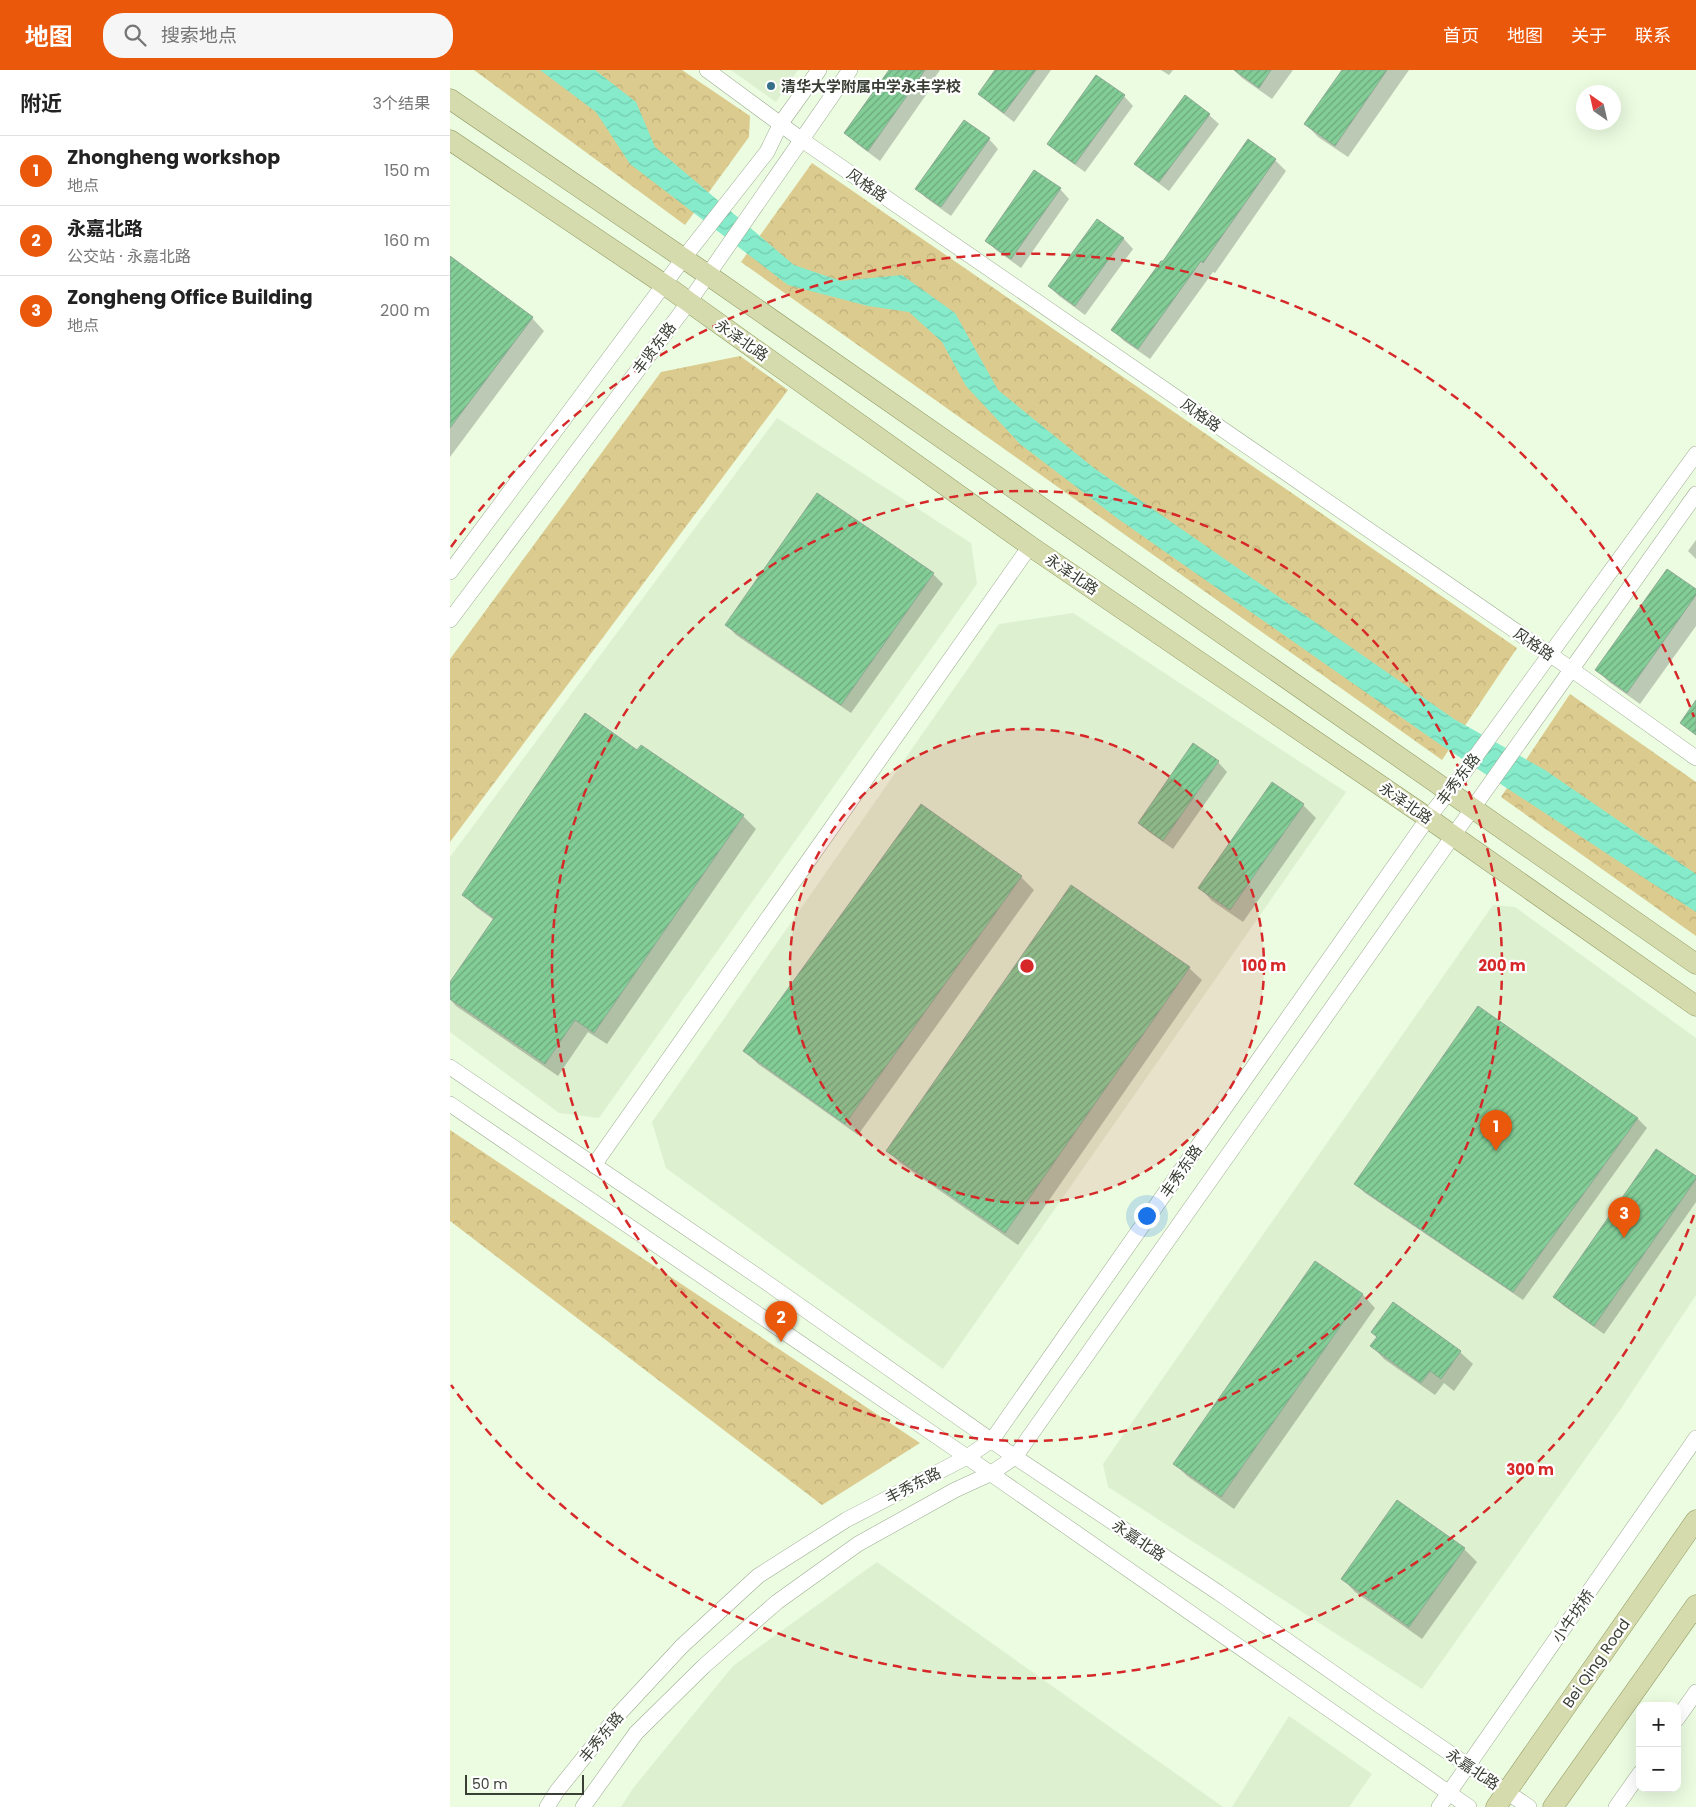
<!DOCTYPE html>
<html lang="zh">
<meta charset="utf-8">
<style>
body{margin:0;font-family:Poppins,"Noto Sans SC",sans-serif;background:#f6f6f6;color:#222}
.controls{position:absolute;right:15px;bottom:15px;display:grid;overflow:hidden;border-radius:10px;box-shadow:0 5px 20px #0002}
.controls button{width:45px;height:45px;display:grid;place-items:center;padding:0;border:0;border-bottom:1px solid #e0e0e0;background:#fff;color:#222;font:25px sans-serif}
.compass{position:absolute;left:1126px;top:15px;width:45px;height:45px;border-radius:50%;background:#fff;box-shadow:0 5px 20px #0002;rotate:326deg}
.scale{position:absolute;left:15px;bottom:12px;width:119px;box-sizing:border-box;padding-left:5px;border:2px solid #393f34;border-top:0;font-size:14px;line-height:18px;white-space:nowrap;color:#393f34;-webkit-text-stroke:4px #fff;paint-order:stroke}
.you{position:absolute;left:696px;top:1145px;width:18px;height:18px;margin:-12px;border:4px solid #fff;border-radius:50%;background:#1a73e8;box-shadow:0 0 0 8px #1a73e833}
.badge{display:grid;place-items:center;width:32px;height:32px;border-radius:50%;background:#ea580c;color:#fff;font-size:16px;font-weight:700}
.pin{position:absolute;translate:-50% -41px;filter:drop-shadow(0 1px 2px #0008)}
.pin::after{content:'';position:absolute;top:26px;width:18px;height:15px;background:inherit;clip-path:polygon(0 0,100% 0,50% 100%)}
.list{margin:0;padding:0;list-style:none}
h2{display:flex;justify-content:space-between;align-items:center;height:65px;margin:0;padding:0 20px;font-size:21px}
h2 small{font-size:16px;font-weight:400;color:#767676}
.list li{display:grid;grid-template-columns:32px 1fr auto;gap:15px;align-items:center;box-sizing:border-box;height:70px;padding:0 20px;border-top:1px solid #e0e0e0}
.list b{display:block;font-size:19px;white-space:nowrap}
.list p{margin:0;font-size:16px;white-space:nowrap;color:#767676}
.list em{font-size:16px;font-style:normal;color:#767676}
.icon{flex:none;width:28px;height:28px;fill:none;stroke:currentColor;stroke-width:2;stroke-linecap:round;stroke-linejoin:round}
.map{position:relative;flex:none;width:1246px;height:1737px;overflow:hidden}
header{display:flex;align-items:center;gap:30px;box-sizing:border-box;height:70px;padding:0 25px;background:#ea580c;color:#fff}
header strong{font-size:24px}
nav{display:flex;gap:28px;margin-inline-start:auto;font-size:18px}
.search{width:350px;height:45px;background:#f6f6f6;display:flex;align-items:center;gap:12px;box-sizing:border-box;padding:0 18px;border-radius:20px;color:#767676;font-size:19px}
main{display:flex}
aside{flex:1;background:#fff}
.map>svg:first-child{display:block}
</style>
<header>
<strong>地图</strong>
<div class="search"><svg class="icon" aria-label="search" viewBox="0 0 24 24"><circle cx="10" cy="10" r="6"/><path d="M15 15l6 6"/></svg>搜索地点</div>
<nav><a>首页</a><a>地图</a><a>关于</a><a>联系</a></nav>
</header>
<main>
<aside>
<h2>附近<small>3个结果</small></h2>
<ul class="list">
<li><span class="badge">1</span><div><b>Zhongheng workshop</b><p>地点</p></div><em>150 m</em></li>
<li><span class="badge">2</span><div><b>永嘉北路</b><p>公交站 · 永嘉北路</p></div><em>160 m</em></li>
<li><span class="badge">3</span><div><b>Zongheng Office Building</b><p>地点</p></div><em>200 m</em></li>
</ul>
</aside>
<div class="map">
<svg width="1246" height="1737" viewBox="0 0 1246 1737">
<defs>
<pattern id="forest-crowns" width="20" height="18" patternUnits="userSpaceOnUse" patternTransform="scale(1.25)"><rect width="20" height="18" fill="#dccb8e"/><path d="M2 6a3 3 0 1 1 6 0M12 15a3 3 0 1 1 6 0" fill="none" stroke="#beaf7b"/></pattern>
<pattern id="water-waves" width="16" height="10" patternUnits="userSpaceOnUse" patternTransform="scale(1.25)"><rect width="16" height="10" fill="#85ebcb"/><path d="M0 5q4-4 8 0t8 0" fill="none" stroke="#74cbaf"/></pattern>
<pattern id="building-hatch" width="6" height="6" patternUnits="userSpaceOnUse" patternTransform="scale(1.25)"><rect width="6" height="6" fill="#83cd97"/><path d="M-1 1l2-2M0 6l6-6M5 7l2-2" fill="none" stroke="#6ca87c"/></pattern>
</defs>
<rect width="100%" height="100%" fill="#ebfce1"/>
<g fill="#ddf0cf">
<path d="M281,0H348L326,32Z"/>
<path d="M327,348L521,473L527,514L149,1048L109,1043L0,962V787Z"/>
<path d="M623,543L896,722L493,1299L216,1098L202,1052L549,554Z"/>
<path d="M1043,835L1065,837L1246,968V1225L1170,1340L972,1619L658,1417L653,1394Z"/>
<path d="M427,1492L773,1737H171L184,1717L283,1596Z"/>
<path d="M839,1646L922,1704L899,1737H782Z"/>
</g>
<g fill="url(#forest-crowns)">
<path d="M24,0H232L300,46L299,67L235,155Z"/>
<path d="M362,93L1067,578L992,690L291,192Z"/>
<path d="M290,286L338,320L0,772V589L211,302Z"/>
<path d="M1120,624L1246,712V866L1051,727Z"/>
<path d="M0,1060L470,1373L372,1435L0,1151Z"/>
</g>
<path fill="url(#water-waves)" d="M90,0H145L186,32L205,77L344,195L391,211L452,205L505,243L548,320L644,398L1004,649L1095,700L1246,804V842L988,673L667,448L570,374L516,316L492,272L459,242L418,236L338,215L180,94L146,42Z"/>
<g fill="#0003">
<path d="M441,0H490L483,10L485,12L430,91L407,74L396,63Z"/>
<path d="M546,0H601L564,52L539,33L529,24Z"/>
<path d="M711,0H723L719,5Z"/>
<path d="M784,0H843L822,29L792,8Z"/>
<path d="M893,0H959L898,87L868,67L856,54Z"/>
<path d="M674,26L683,36L635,102L608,83L598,74Z"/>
<path d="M759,45L769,54L719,121L695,103L686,94Z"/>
<path d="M539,69L548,79L501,146L476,128L467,119Z"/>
<path d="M825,90L836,101L765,203L763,202L700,289L674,271L663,260Z"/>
<path d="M610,119L619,129L571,198L546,180L536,170Z"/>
<path d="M648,150L674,169L683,179L635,245L609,226L599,216Z"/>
<path d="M0,187L82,248L94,261L0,387Z"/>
<path d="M368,425L483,504L493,514L401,643L286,565L277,555Z"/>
<path d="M1246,470V489L1238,481Z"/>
<path d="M1246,521V556L1190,634L1159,612L1147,600Z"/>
<path d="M187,682L293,746L306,759L157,974L138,962L108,1006L6,936L0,929V914L44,850L26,837L14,825Z"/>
<path d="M768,692L777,702L723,779L699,762L689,753Z"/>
<path d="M822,714L853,735L866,748L793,852L762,831L750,818Z"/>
<path d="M471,735L571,807L584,820L408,1065L308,994L295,981Z"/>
<path d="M739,898L752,910L568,1175L450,1093L438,1080Z"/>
<path d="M1028,938L1188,1049L1197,1058L1073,1230L915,1123L906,1114Z"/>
<path d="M1246,1107V1132L1154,1264L1114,1236L1104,1227Z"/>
<path d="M866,1192L913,1225L925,1238L784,1439L737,1406L725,1394Z"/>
<path d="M922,1276L1010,1282L1023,1294L1004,1321L994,1313L985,1325L934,1289Z"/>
<path d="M1014,1479L1027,1492L972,1569L905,1522L893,1509Z"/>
</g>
<g fill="url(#building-hatch)" stroke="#90a996">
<path d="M439,0H475L418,81L394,63Z"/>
<path d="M545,0H586L554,43L528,24Z"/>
<path d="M784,0H821L809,18Z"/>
<path d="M892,0H937L885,76L854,54Z"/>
<path d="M646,5L675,25L625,94L597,74Z"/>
<path d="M735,25L760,44L709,112L684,94Z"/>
<path d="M514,50L540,68L491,137L465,119Z"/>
<path d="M798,69L826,89L753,193L751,191L688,279L661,260L711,191H713Z"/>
<path d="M584,100L611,118L561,189L535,171Z"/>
<path d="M647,149L674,168L625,236L598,216Z"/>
<path d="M0,186L83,247L0,358Z"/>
<path d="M367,423L484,503L391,635L275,555Z"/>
<path d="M1217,499L1246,519V525L1177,623L1145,600Z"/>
<path d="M1246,630V665L1230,653Z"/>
<path d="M135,643L187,680L191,675L294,745L144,963L125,950L95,994L0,929V912L44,848L12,825Z"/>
<path d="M743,673L769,691L713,771L688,753Z"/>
<path d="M822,712L854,734L780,840L748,818Z"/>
<path d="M471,734L572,806L395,1054L293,981Z"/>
<path d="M621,815L740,897L555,1163L436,1081Z"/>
<path d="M1028,936L1188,1048L1063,1222L904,1114Z"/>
<path d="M1206,1079L1246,1106V1109L1144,1256L1103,1227Z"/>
<path d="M865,1191L913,1224L771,1427L723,1394Z"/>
<path d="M943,1232L1011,1281L991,1309L980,1301L971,1313L920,1276L927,1267L921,1262Z"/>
<path d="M947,1430L1015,1478L959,1557L891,1509Z"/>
</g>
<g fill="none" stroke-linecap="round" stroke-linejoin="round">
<g stroke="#9cab91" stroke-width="16">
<g id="minor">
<path d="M257,0L352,70L1121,599L1246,688"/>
<path d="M0,502L233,189L317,82L331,53L369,0"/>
<path d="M0,550L239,232L400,0"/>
<path d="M0,997L313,1210L565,1387L769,1523L932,1637L1079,1737"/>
<path d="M0,1034L517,1387L1019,1737"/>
<path d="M144,1095L580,476"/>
<path d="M1227,1649L1246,1622"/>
<path d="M97,1737L107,1721L168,1645L232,1576L308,1506L396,1450L517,1387L542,1370L978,748L1015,701L1246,384"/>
<path d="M133,1737L186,1663L254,1596L327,1532L408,1474L505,1420L540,1404L565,1387L1003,766L1246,424"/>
<path d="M989,1737L1246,1368"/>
<path d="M1166,1737L1190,1703"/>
</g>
</g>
<g stroke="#8e955f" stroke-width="21">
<g id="major">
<path d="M0,29L258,205L1246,894"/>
<path d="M0,70L215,215L580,476L978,748L1246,936"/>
<path d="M1046,1737L1246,1450"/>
<path d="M1103,1737L1246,1535"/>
</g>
</g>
<use href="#minor" stroke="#fff" stroke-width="15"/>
<use href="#major" stroke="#d6dbad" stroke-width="20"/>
</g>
<circle cx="577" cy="896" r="237" fill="#d62828" fill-opacity=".12"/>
<g fill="none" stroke="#d62828" stroke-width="2.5" stroke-dasharray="9 6">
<circle cx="577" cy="896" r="237"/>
<circle cx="577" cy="896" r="475"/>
<path d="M1244 1145A712 712 0 0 1 1 1315M1 477A712 712 0 0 1 1244 647"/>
</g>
<circle fill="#356f88" stroke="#fff" stroke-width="2" cx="321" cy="16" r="5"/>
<g text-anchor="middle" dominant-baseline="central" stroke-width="4.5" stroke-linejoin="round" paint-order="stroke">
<g font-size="15" font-weight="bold" fill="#393f34" stroke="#fff" text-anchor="start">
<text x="331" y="16">清华大学附属中学永丰学校</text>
</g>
<g font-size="15" fill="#393f34" stroke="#fff">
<text transform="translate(417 115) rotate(35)">风格路</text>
<text transform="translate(292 270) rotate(35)">永泽北路</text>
<text transform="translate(204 278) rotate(-53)">丰贤东路</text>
<text transform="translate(751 345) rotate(35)">风格路</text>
<text transform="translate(622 504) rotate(34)">永泽北路</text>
<text transform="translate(1084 574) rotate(34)">风格路</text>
<text transform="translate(1008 709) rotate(-53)">丰秀东路</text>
<text transform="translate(956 733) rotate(35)">永泽北路</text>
<text transform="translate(731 1101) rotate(-55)">丰秀东路</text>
<text transform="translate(463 1415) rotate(-27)">丰秀东路</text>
<text transform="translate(689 1470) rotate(34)">永嘉北路</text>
<text transform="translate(1123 1546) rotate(-55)">小牛坊桥</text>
<text transform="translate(1146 1593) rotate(-55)">Bei Qing Road</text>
<text transform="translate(151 1667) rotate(-51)">丰秀东路</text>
<text transform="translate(1023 1699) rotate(34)">永嘉北路</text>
</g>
</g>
<circle cx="577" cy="896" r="8" fill="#d62828" stroke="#fff" stroke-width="2.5"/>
<g font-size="15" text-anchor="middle" font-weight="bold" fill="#d62828" stroke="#fff" stroke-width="4.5" stroke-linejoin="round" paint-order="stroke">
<text x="814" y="901">100 m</text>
<text x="1052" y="901">200 m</text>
<text x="1080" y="1405">300 m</text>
</g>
</svg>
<div class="controls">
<button>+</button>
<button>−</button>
</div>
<svg class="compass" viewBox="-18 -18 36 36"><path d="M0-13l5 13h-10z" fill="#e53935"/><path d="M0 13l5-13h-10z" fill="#767676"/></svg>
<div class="scale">50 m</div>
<div class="you"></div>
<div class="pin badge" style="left:1046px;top:1081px">1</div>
<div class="pin badge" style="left:331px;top:1272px">2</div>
<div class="pin badge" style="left:1174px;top:1168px">3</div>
</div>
</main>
